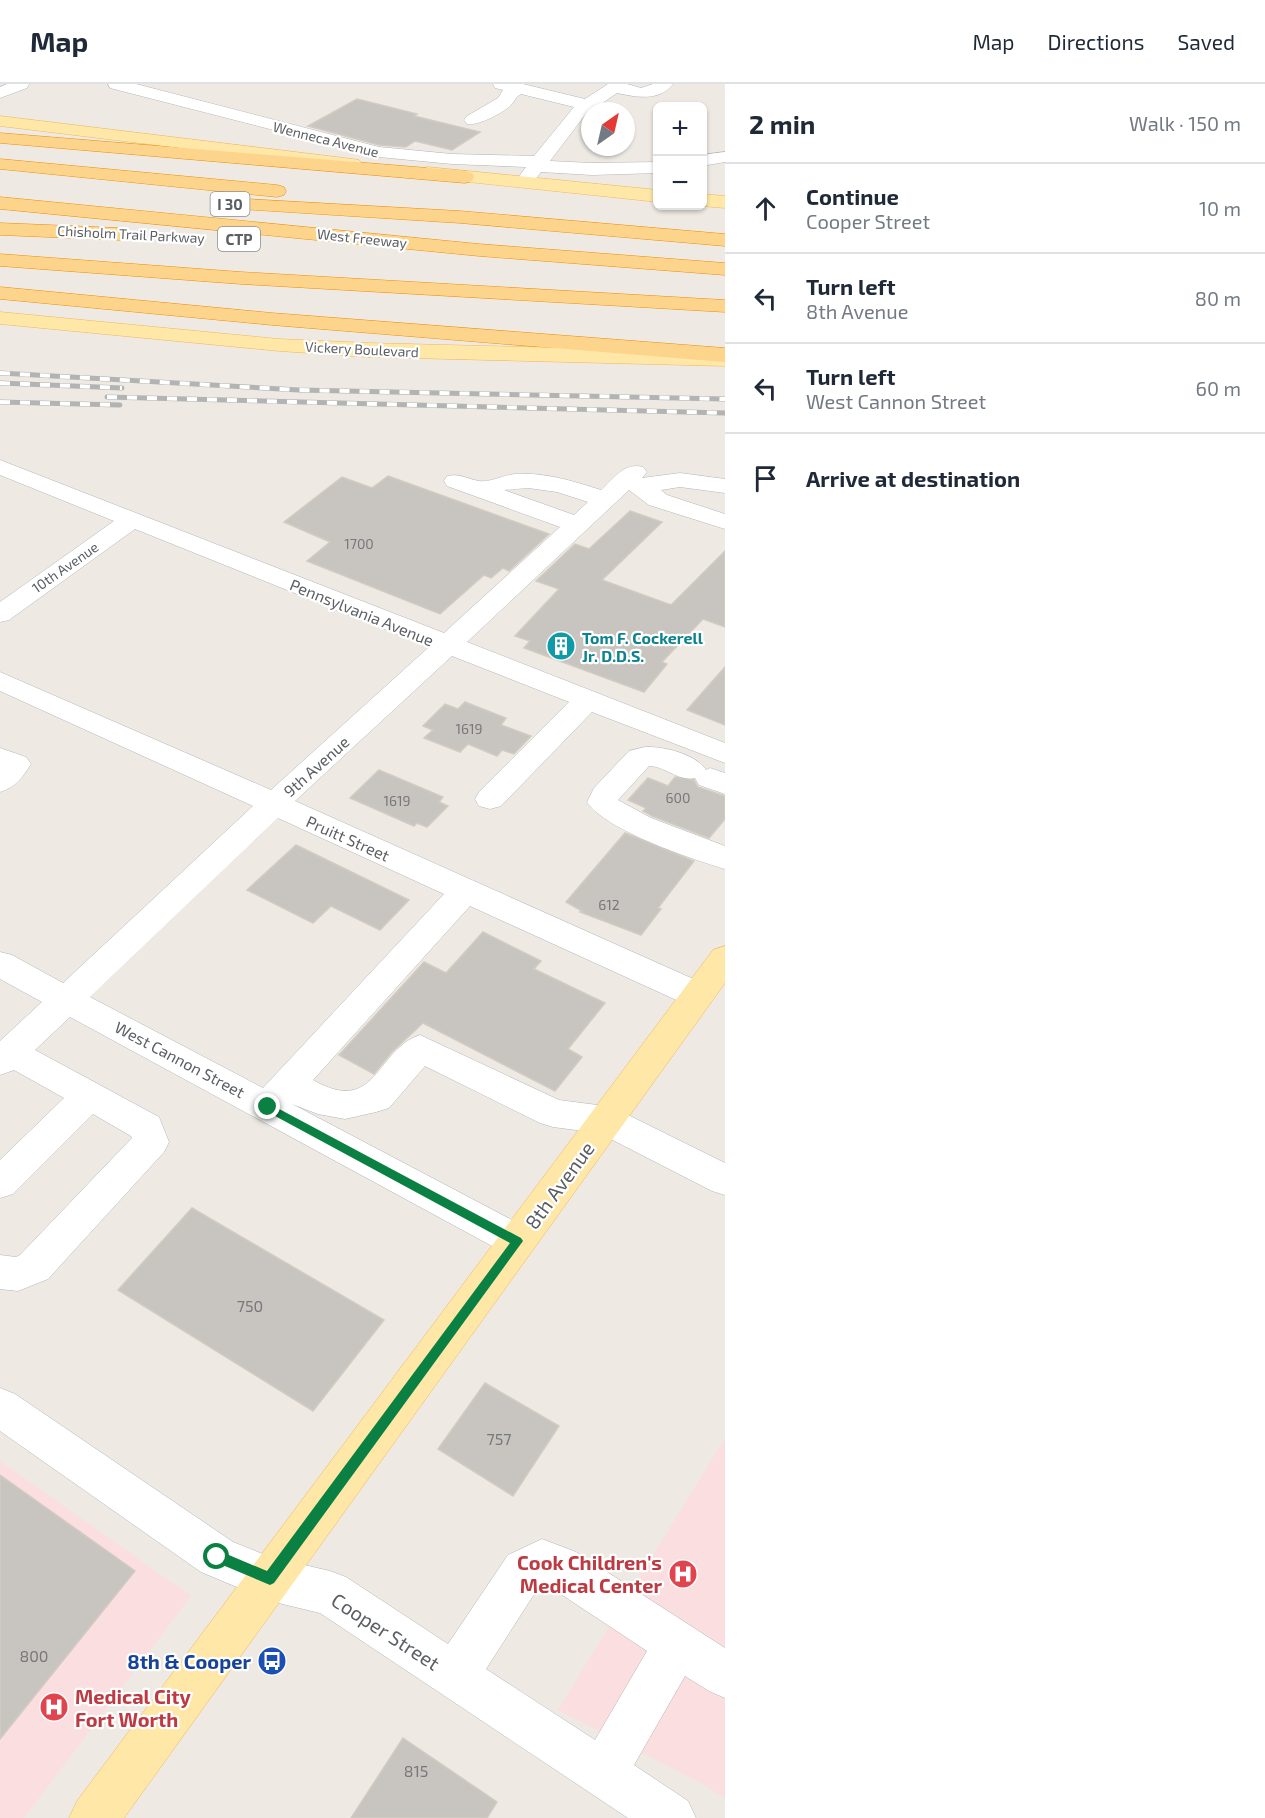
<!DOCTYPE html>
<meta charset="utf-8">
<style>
body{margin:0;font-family:"Exo 2",sans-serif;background:#f6f6f7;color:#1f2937}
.controls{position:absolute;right:18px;top:18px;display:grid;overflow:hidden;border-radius:9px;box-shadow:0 2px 4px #0004}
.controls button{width:54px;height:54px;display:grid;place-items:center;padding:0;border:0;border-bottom:2px solid #e0e1e3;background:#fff;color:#1f2937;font:30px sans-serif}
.compass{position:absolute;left:581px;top:18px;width:54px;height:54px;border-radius:50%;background:#fff;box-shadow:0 2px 4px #0004;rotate:34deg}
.stop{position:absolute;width:18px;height:18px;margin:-14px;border:4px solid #0b8043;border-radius:50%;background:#fff}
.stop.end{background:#0b8043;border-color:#fff;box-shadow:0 2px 6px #0008}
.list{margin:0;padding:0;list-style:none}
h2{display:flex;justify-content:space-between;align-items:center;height:78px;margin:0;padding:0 24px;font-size:26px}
h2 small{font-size:20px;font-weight:400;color:#747a83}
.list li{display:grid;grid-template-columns:39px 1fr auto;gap:18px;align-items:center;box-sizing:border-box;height:90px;padding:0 24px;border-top:2px solid #e0e1e3}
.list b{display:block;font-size:22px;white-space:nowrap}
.list p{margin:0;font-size:20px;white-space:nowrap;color:#747a83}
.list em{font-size:20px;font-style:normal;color:#747a83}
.icon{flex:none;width:33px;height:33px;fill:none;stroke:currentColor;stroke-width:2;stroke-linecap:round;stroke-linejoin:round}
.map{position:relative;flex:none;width:725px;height:1734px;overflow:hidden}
header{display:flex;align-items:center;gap:36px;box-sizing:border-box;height:84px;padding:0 30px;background:#fff;border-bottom:2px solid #e0e1e3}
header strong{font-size:28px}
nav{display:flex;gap:33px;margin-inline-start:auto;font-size:21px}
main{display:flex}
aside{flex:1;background:#fff}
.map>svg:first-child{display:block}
</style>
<header>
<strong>Map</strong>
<nav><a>Map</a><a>Directions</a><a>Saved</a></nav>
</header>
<main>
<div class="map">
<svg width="725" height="1734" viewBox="0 0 725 1734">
<rect width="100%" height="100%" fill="#eeeae3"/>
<g fill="#fbdedf">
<path d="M725,1354V1714L701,1699L558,1626Z"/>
<path d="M0,1377L191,1512L24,1734H0Z"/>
</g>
<g fill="#c8c5c0" stroke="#d2cbc1" stroke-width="1.5">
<path d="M357,15L417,30L414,32L480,48L452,66L415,57L406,63L379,61L308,42Z"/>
<path d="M388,392L549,450L509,487L503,484L491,494L484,491L440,530L307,477L330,458L284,438L342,393L372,404Z"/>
<path d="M630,427L662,438L602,496L671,521L725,467V543L703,535L662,578L667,580L644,608L524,564L530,557L515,552L559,505L536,497L575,460L589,465Z"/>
<path d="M725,583V641L687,626Z"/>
<path d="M465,618L506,634L501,641L531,652L514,670L502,666L497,672L468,660L460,668L424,654L433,646L423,642L445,620L458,625Z"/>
<path d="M379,686L443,713L439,718L448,722L427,743L417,739L414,742L350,714Z"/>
<path d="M675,693L694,696L698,703L725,712V735L709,754L652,732L643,727L646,724L628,716L648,694L668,702Z"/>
<path d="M625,749L694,777L658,824L661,825L641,851L580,828L582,827L566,818Z"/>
<path d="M296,761L409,816L380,846L331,822L313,839L247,806Z"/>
<path d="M483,848L541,877L534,885L605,919L568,965L582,973L555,1007L423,939L392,968L374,990L339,971L424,878L446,889Z"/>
<path d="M192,1124L384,1236L313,1327L118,1206Z"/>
<path d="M485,1299L559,1342L513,1412L438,1365Z"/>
<path d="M0,1391L135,1487L0,1655Z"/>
<path d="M403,1654L497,1718L487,1734H351Z"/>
</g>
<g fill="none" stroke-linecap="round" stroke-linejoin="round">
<g stroke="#b3b6ba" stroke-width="1">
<g id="minor">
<path d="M7,0H29L27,4L0,14V3Z"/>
<path d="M108,0H136L379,63L452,70L534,72L574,23L521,10C515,13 516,16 511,21C503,29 478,42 467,40L464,36L467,32L498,14L503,6L495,4L493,0H523L585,15L608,0H627L641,4L653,0H673C659,18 636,13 617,9L585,31L550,77L592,79L658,78V89L592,91L541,88C535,96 532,101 520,98L518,94L526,83L452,80L379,73L110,4Z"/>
<path d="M725,68V78L702,82V71Z"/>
<path d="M0,376L444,549L560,443L447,402L444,397L447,392C460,389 467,395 479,397C489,399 504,391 515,390C544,388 573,397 601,406C614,394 625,378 643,383L647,388L642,394L680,389L725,395V409L680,403L661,406L667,411L725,430V445L649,421L629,406L467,558L725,659V679L592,628L501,722L490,725L479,722L475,715L479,708L569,618L452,572L295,717L709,902L714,911L709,920L697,923L685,920L470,822L313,996C377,1033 376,965 420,951L559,1016L605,1022L618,1026L725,1079V1111L712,1107L599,1049L553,1043L540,1039L425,982L389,1024L376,1028L345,1035L318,1030L292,1020L531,1146L536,1157L531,1168L517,1173L503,1168L70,933L35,966L159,1033L169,1058L164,1068L48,1195L18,1207L0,1205V1171L16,1173L20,1171L132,1054L131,1052L93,1030L13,1110L0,1114V1076L64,1014L14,986L0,991V957L42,918L0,895V868L12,871L63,899L253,722L0,607V588L271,706L429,563L135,445L9,536L0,538V518L114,437L0,391ZM528,404L557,408L588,418L574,431L504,406ZM278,734L444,810L263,1004L90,913Z"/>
<path d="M645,663C663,662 696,670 706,686L710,684L725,689V710L699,701L695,694C679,698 665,682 649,682L618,716L651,734L725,762V785C692,775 605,746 587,718L594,704L629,667Z"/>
<path d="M0,664L26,673L31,680C22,694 16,703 0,708Z"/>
<path d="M0,1304L15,1310L233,1458L270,1473L330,1487L346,1493L448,1560L508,1471L542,1455L576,1468L725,1564V1614L709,1607L685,1592L634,1681L688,1717L696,1734H628L320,1529L270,1517L201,1488L0,1347ZM544,1499L647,1567L595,1656L486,1585L540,1501Z"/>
</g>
</g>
<g stroke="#f0b659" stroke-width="1">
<g id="major">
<path d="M0,32L353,75L359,76L362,80L359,84L353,85L0,42Z"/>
<path d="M428,83L658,106V118L421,93L419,89L421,85Z"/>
<path d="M702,110L725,112V124L701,122Z"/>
<path d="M0,228L279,255L368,259L725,268V282L368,273L279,267L0,240Z"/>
<path d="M725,862V899L124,1734H69L77,1717L713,866Z"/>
</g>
</g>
<g stroke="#ee8c02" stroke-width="1">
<g id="highway">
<path d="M0,49L465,87L472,89L474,93L472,97L465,99L0,59Z"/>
<path d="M0,75L277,101L284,103L286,107L284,111L277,113L0,85Z"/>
<path d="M0,113L479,160L725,179V191L479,172L0,125Z"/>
<path d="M247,115L460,127L725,150V162L460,139L240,125L237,121L240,117Z"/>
<path d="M0,139L120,144L127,146L130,150L127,154L120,156L0,151Z"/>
<path d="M0,170L241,188L725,216V228L241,200L0,182Z"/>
<path d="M0,203L272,229L725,264V278L272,241L0,215Z"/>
</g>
</g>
<use href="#minor" fill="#fff" fill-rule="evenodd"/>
<use href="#major" fill="#fee7a7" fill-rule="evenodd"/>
<use href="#highway" fill="#fcd48b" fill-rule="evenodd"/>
<g stroke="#b2b3b3" stroke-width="5">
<g id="rail">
<path d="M0,289L299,306L725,315"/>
<path d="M0,299L122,304"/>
<path d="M107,313L725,329"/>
<path d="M0,318L120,321"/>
</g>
</g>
<use href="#rail" stroke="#fff" stroke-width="4" stroke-dasharray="10" stroke-linecap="butt"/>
</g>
<path fill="#0b8043" d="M268,1019L521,1154L523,1157L274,1499L270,1501L213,1477L211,1473L213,1468L217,1466L267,1487L510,1159L264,1026V1020Z"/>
<defs>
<g id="building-disc" transform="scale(1.5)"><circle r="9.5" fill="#0f9aa8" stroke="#fff"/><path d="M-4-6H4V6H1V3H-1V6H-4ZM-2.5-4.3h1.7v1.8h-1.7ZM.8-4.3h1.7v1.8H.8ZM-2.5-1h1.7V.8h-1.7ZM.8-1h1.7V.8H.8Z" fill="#fff"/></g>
<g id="hospital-disc" transform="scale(1.5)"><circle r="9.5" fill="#e0444e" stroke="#fff"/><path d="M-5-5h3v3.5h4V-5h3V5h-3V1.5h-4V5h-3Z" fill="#fff"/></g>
<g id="bus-disc" transform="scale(1.5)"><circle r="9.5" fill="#1a4fb4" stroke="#fff"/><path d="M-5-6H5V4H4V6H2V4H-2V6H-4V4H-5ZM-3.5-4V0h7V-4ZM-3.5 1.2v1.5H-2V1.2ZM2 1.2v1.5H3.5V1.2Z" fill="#fff"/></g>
</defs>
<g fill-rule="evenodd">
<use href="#building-disc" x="561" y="562"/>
<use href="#hospital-disc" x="683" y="1490"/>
<use href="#bus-disc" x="272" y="1577"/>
<use href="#hospital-disc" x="54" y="1623"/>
</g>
<g text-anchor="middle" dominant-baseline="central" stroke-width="4.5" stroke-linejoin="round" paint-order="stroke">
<g font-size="14" fill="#5b5f63" stroke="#fff">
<text transform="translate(326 55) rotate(14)">Wenneca Avenue</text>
<text transform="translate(131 150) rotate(3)">Chisholm Trail Parkway</text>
<text transform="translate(362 154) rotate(6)">West Freeway</text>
<text transform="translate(362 265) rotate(3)">Vickery Boulevard</text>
<text transform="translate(65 483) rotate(-35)">10th Avenue</text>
</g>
<g font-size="14" fill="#76787a">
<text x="359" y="459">1700</text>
<text x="469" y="644">1619</text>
<text x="678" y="713">600</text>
<text x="397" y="716">1619</text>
<text x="609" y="820">612</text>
</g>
<g fill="#fff" stroke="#8c8f92" stroke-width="1.5">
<rect x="210.5" y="108" width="39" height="24" rx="4.5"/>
<rect x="218" y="143" width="42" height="24" rx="4.5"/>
</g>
<g font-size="15" font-weight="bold" fill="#5b5f63">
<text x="230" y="120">I 30</text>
<text x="239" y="155">CTP</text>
</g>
<g font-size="16" fill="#5b5f63" stroke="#fff">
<text transform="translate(362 528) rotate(22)">Pennsylvania Avenue</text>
<text transform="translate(316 682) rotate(-42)">9th Avenue</text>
<text transform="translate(348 754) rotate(24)">Pruitt Street</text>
<text transform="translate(180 975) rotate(28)">West Cannon Street</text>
</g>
<g font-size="16" font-weight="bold" fill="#0d838f" stroke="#fff" text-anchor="start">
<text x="582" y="553">Tom F. Cockerell<tspan x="582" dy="18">Jr. D.D.S.</tspan></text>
</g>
<g font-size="16" fill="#76787a">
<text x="250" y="1221">750</text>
<text x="499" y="1354">757</text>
<text x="34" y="1571">800</text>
<text x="416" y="1686">815</text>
</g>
<g font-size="20" fill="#5b5f63" stroke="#fff">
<text transform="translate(559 1101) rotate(-54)">8th Avenue</text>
<text transform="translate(386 1547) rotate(33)">Cooper Street</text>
</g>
<g font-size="20" font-weight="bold" fill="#be3a42" stroke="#fff" text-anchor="end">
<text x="662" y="1478">Cook Children's<tspan x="662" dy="23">Medical Center</tspan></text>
<text x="75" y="1612" text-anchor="start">Medical City<tspan x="75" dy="23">Fort Worth</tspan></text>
</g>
<g font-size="20" font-weight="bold" fill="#164399" stroke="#fff" text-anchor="end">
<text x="251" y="1577">8th &amp; Cooper</text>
</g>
</g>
</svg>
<div class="controls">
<button>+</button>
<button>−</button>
</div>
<svg class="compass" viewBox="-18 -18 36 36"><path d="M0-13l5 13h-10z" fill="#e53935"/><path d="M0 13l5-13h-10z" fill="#747a83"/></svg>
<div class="stop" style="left:217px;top:1473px"></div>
<div class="stop end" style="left:268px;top:1023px"></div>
</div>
<aside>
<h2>2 min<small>Walk · 150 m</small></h2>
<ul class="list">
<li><svg class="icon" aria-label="ahead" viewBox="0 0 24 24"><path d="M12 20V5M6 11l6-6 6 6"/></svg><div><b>Continue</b><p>Cooper Street</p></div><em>10 m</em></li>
<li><svg class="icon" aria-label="left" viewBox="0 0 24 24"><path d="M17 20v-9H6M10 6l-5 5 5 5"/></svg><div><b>Turn left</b><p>8th Avenue</p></div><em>80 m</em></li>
<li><svg class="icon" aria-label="left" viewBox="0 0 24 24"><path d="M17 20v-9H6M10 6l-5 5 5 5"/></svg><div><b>Turn left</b><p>West Cannon Street</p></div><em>60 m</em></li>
<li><svg class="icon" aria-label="arrive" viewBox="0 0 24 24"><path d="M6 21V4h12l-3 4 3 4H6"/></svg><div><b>Arrive at destination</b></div></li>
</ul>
</aside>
</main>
